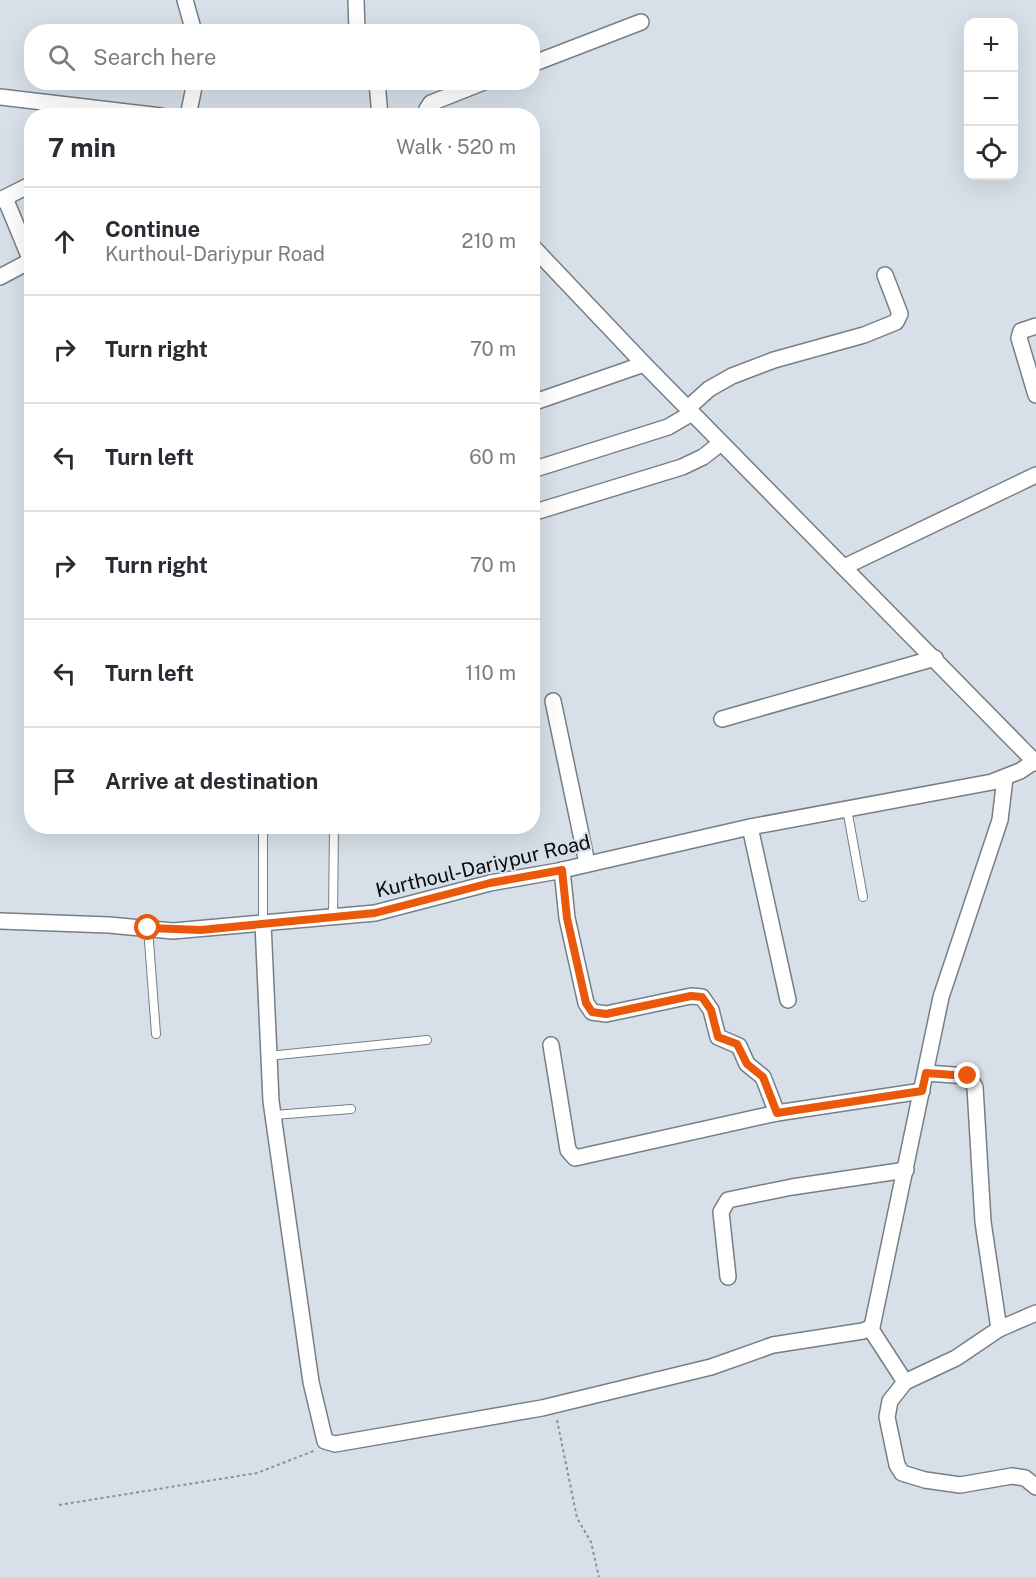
<!DOCTYPE html>
<meta charset="utf-8">
<style>
body{margin:0;font-family:"Public Sans",sans-serif;background:#f2f2f3;color:#2b2b33}
.controls{position:absolute;right:18px;top:18px;display:grid;overflow:hidden;border-radius:12px;box-shadow:0 6px 24px #0002}
.controls button{width:54px;height:54px;display:grid;place-items:center;padding:0;border:0;border-bottom:2px solid #e1e1e2;background:#fff;color:#2b2b33;font:30px sans-serif}
.stop{position:absolute;width:18px;height:18px;margin:-14px;border:4px solid #ea580c;border-radius:50%;background:#fff}
.stop.end{background:#ea580c;border-color:#fff;box-shadow:0 2px 6px #0008}
.list{margin:0;padding:0;list-style:none}
h2{display:flex;justify-content:space-between;align-items:center;height:78px;margin:0;padding:0 24px;font-size:26px}
h2 small{font-size:20px;font-weight:400;color:#7c7c81}
.list li{display:grid;grid-template-columns:39px 1fr auto;gap:18px;align-items:center;box-sizing:border-box;height:108px;padding:0 24px;border-top:2px solid #e1e1e2}
.list b{display:block;font-size:22px;white-space:nowrap}
.list p{margin:0;font-size:20px;white-space:nowrap;color:#7c7c81}
.list em{font-size:20px;font-style:normal;color:#7c7c81}
.icon{flex:none;width:33px;height:33px;fill:none;stroke:currentColor;stroke-width:2;stroke-linecap:round;stroke-linejoin:round}
.map{position:relative;flex:none;width:1036px;height:1577px;overflow:hidden}
.search{position:absolute;background:#fff;box-shadow:0 6px 24px #0002;left:24px;top:24px;width:516px;height:66px;display:flex;align-items:center;gap:15px;box-sizing:border-box;padding:0 21px;border-radius:24px;color:#7c7c81;font-size:22px}
.panel{position:absolute;background:#fff;box-shadow:0 6px 24px #0002;left:24px;top:108px;width:516px;height:726px;border-radius:24px}
.map>svg:first-child{display:block}
</style>
<div class="map">
<svg width="1036" height="1577" viewBox="0 0 1036 1577">
<rect width="100%" height="100%" fill="#d7e0e8"/>
<g fill="none" stroke-linecap="round" stroke-linejoin="round">
<g stroke="#767f85" stroke-width="10">
<g id="service">
<path d="M847,809L863,897"/>
<path d="M263,826V923"/>
<path d="M333,917L334,826"/>
<path d="M148,928L156,1034"/>
<path d="M268,1056L427,1040"/>
<path d="M274,1115L351,1109"/>
</g>
</g>
<g stroke="#767f85" stroke-width="18">
<g id="minor">
<path d="M185,0L194,32"/>
<path d="M356,0L357,32"/>
<path d="M532,64L641,22"/>
<path d="M377,82L380,116"/>
<path d="M0,97L161,116"/>
<path d="M188,116L195,82"/>
<path d="M430,116L427,109L431,103L484,82"/>
<path d="M5,198L31,261"/>
<path d="M0,200L32,184"/>
<path d="M532,246L644,364L1036,763"/>
<path d="M0,277L32,260"/>
<path d="M1036,326L1021,331L1019,338L1036,395"/>
<path d="M532,403L644,364"/>
<path d="M688,408L709,389L732,376L774,360L864,335L896,322L900,314L885,275"/>
<path d="M532,470L668,427L692,413"/>
<path d="M532,513L682,467L703,457L721,443"/>
<path d="M844,567L1036,475"/>
<path d="M553,701L587,863"/>
<path d="M722,719L935,658"/>
<path d="M750,827L788,1000"/>
<path d="M562,870L567,918L586,1003L592,1012L606,1014L691,996L702,997L711,1010L718,1037L739,1046L747,1064L763,1077L777,1113"/>
<path d="M0,921L109,925L173,931L375,913L490,883L558,871L750,827L992,782L1020,771L1035,761"/>
<path d="M263,923L271,1101L311,1382L325,1441L335,1444L542,1408L711,1367L773,1345L863,1331L872,1327L941,997L1000,820L1005,778"/>
<path d="M551,1045L568,1150L575,1158L777,1113L922,1091"/>
<path d="M926,1073L968,1076L975,1087L983,1222L999,1329"/>
<path d="M728,1277L721,1212L728,1200L792,1187L906,1170"/>
<path d="M1036,1313L999,1329L956,1358L905,1382L890,1401L887,1417L897,1465L902,1473L925,1480L960,1485L1012,1476L1025,1478L1036,1487"/>
<path d="M870,1328L905,1382"/>
</g>
</g>
<g stroke="#8a9197" stroke-width="2" stroke-dasharray="3 3" stroke-linecap="butt">
<path d="M557,1420L577,1518L591,1542L599,1577"/>
<path d="M59,1505L257,1473L316,1450"/>
</g>
<use href="#service" stroke="#fff" stroke-width="8"/>
<use href="#minor" stroke="#fff" stroke-width="15"/>
</g>
<g fill="none" stroke-linecap="round" stroke-linejoin="round">
<path stroke="#ea580c" stroke-width="8" d="M148,928L201,930L375,913L490,883L562,870L567,918L586,1003L592,1012L606,1014L691,996L702,997L711,1010L718,1037L737,1044L747,1064L763,1077L777,1113L922,1091L926,1073L968,1076"/>
</g>
<g text-anchor="middle" dominant-baseline="central" stroke-width="4.5" stroke-linejoin="round" paint-order="stroke">
<g font-size="20" fill="#090c0f" stroke="#d7e0e8">
<text transform="translate(483 866) rotate(-13)">Kurthoul-Dariypur Road</text>
</g>
</g>
</svg>
<div class="controls">
<button>+</button>
<button>−</button>
<button><svg class="icon" aria-label="locate" viewBox="0 0 24 24"><circle cx="12" cy="12" r="6"/><path d="M12 2v4M12 18v4M2 12h4M18 12h4"/></svg></button>
</div>
<div class="stop" style="left:148px;top:928px"></div>
<div class="stop end" style="left:968px;top:1076px"></div>
<div class="search"><svg class="icon" aria-label="search" viewBox="0 0 24 24"><circle cx="10" cy="10" r="6"/><path d="M15 15l6 6"/></svg>Search here</div>
<section class="panel">
<h2>7 min<small>Walk · 520 m</small></h2>
<ul class="list">
<li><svg class="icon" aria-label="ahead" viewBox="0 0 24 24"><path d="M12 20V5M6 11l6-6 6 6"/></svg><div><b>Continue</b><p>Kurthoul-Dariypur Road</p></div><em>210 m</em></li>
<li><svg class="icon" aria-label="right" viewBox="0 0 24 24"><path d="M7 20v-9h11M14 6l5 5-5 5"/></svg><div><b>Turn right</b></div><em>70 m</em></li>
<li><svg class="icon" aria-label="left" viewBox="0 0 24 24"><path d="M17 20v-9H6M10 6l-5 5 5 5"/></svg><div><b>Turn left</b></div><em>60 m</em></li>
<li><svg class="icon" aria-label="right" viewBox="0 0 24 24"><path d="M7 20v-9h11M14 6l5 5-5 5"/></svg><div><b>Turn right</b></div><em>70 m</em></li>
<li><svg class="icon" aria-label="left" viewBox="0 0 24 24"><path d="M17 20v-9H6M10 6l-5 5 5 5"/></svg><div><b>Turn left</b></div><em>110 m</em></li>
<li><svg class="icon" aria-label="arrive" viewBox="0 0 24 24"><path d="M6 21V4h12l-3 4 3 4H6"/></svg><div><b>Arrive at destination</b></div></li>
</ul>
</section>
</div>
